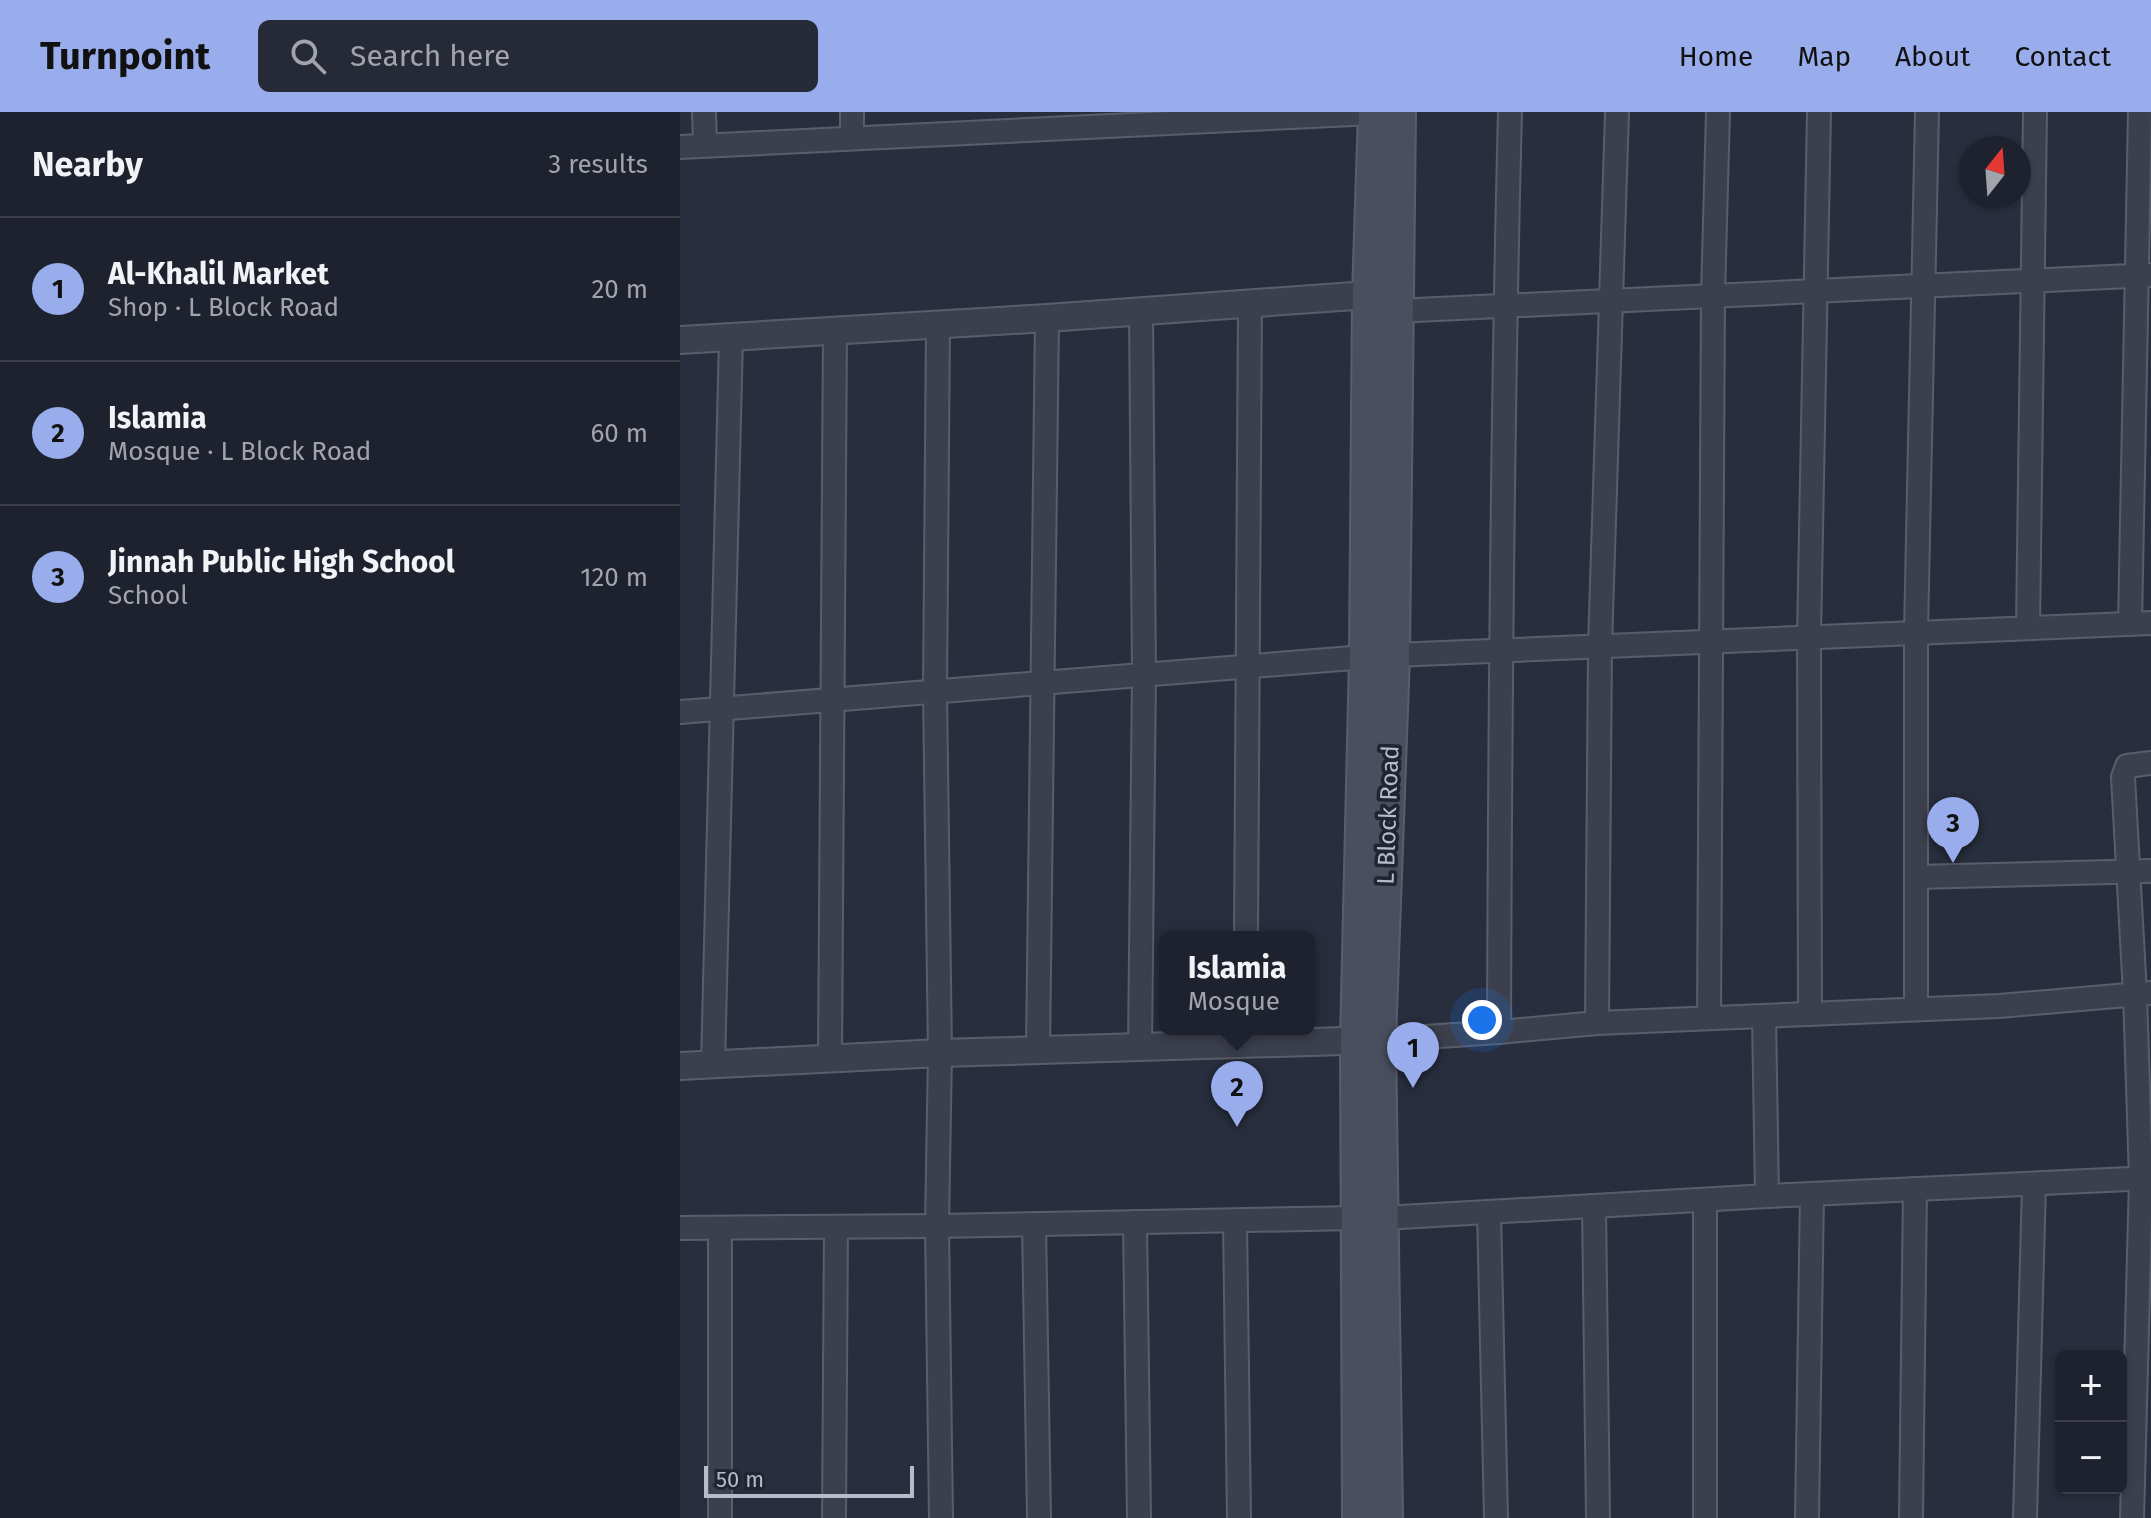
<!DOCTYPE html>
<meta charset="utf-8">
<style>
body{margin:0;font-family:"Fira Sans",sans-serif;background:#262a36;color:#f1f3f6}
.controls{position:absolute;right:24px;bottom:24px;display:grid;overflow:hidden;border-radius:12px;box-shadow:0 2px 6px #0004}
.controls button{width:72px;height:72px;display:grid;place-items:center;padding:0;border:0;border-bottom:2px solid #3c3f4a;background:#1e222e;color:#f1f3f6;font:40px sans-serif}
.compass{position:absolute;left:1279px;top:24px;width:72px;height:72px;border-radius:50%;background:#1e222e;box-shadow:0 2px 6px #0004;rotate:17deg}
.scale{position:absolute;left:24px;bottom:20px;width:210px;box-sizing:border-box;padding-left:8px;border:4px solid #b8bbc8;border-top:0;font-size:22px;line-height:28px;white-space:nowrap;color:#b8bbc8;-webkit-text-stroke:6px #212532;paint-order:stroke}
.you{position:absolute;left:802px;top:908px;width:28px;height:28px;margin:-20px;border:6px solid #fff;border-radius:50%;background:#1a73e8;box-shadow:0 0 0 12px #1a73e833}
.badge{display:grid;place-items:center;width:52px;height:52px;border-radius:50%;background:#99acec;color:#111;font-size:26px;font-weight:700}
.pin{position:absolute;translate:-50% -66px;filter:drop-shadow(0 2px 4px #0008)}
.pin::after{content:'';position:absolute;top:42px;width:28px;height:24px;background:inherit;clip-path:polygon(0 0,100% 0,50% 100%)}
.popup{position:absolute;left:479px;top:819px;width:156px;height:104px;box-sizing:border-box;display:grid;place-content:center;border-radius:12px;background:#1e222e;filter:drop-shadow(0 2px 6px #0005);font-size:26px;white-space:nowrap;color:#a1a4aa}
.popup b{font-size:30px;color:#f1f3f6}
.popup::after{content:'';position:absolute;left:50%;top:100%;margin-left:-16px;border:16px solid transparent;border-top-color:#1e222e}
.list{margin:0;padding:0;list-style:none}
h2{display:flex;justify-content:space-between;align-items:center;height:104px;margin:0;padding:0 32px;font-size:34px}
h2 small{font-size:26px;font-weight:400;color:#a1a4aa}
.list li{display:grid;grid-template-columns:52px 1fr auto;gap:24px;align-items:center;box-sizing:border-box;height:144px;padding:0 32px;border-top:2px solid #3c3f4a}
.list b{display:block;font-size:30px;white-space:nowrap}
.list p{margin:0;font-size:26px;white-space:nowrap;color:#a1a4aa}
.list em{font-size:26px;font-style:normal;color:#a1a4aa}
.icon{flex:none;width:44px;height:44px;fill:none;stroke:currentColor;stroke-width:2;stroke-linecap:round;stroke-linejoin:round}
.map{position:relative;flex:none;width:1471px;height:1406px;overflow:hidden}
header{display:flex;align-items:center;gap:48px;box-sizing:border-box;height:112px;padding:0 40px;background:#99acec;color:#111}
header strong{font-size:38px}
nav{display:flex;gap:44px;margin-inline-start:auto;font-size:28px}
.search{width:560px;height:72px;background:#262a36;display:flex;align-items:center;gap:20px;box-sizing:border-box;padding:0 28px;border-radius:12px;color:#a1a4aa;font-size:30px}
main{display:flex}
aside{flex:1;background:#1e222e}
.map>svg:first-child{display:block}
</style>
<header>
<strong>Turnpoint</strong>
<div class="search"><svg class="icon" aria-label="search" viewBox="0 0 24 24"><circle cx="10" cy="10" r="6"/><path d="M15 15l6 6"/></svg>Search here</div>
<nav><a>Home</a><a>Map</a><a>About</a><a>Contact</a></nav>
</header>
<main>
<aside>
<h2>Nearby<small>3 results</small></h2>
<ul class="list">
<li><span class="badge">1</span><div><b>Al-Khalil Market</b><p>Shop · L Block Road</p></div><em>20 m</em></li>
<li><span class="badge">2</span><div><b>Islamia</b><p>Mosque · L Block Road</p></div><em>60 m</em></li>
<li><span class="badge">3</span><div><b>Jinnah Public High School</b><p>School</p></div><em>120 m</em></li>
</ul>
</aside>
<div class="map">
<svg width="1471" height="1406" viewBox="0 0 1471 1406">
<rect width="100%" height="100%" fill="#282e3d"/>
<g fill="none" stroke-linecap="round" stroke-linejoin="round">
<g stroke="#5a5e6b" stroke-width="26">
<g id="minor">
<path d="M24,0L25,33"/>
<path d="M172,0V26"/>
<path d="M0,35L694,1"/>
<path d="M716,199L1471,163"/>
<path d="M258,212L255,580L260,941L257,1114L261,1406"/>
<path d="M1450,512L1460,0"/>
<path d="M1348,515L1355,0"/>
<path d="M714,543L1471,511"/>
<path d="M0,600L685,545"/>
<path d="M1236,765L1471,759"/>
<path d="M566,825L570,191"/>
<path d="M1236,897V520L1247,0"/>
<path d="M1130,902L1129,524L1139,0"/>
<path d="M1084,904L1087,1084"/>
<path d="M1029,906L1033,183L1038,0"/>
<path d="M917,911L920,534L937,0"/>
<path d="M819,920C820,613 822,307 830,0"/>
<path d="M700,928L819,920L917,911L1319,894L1471,881"/>
<path d="M460,935L464,563L461,198"/>
<path d="M358,938L367,206"/>
<path d="M150,946L155,219"/>
<path d="M33,953L51,226"/>
<path d="M914,1094L918,1406"/>
<path d="M809,1100L816,1406"/>
<path d="M703,1106L1087,1084L1471,1066"/>
<path d="M555,1109L559,1406"/>
<path d="M455,1110L459,1406"/>
<path d="M354,1112L359,1406"/>
<path d="M0,1116L257,1114L675,1106"/>
<path d="M40,1116V1406"/>
<path d="M154,1406L156,1115"/>
<path d="M1025,1406V1088"/>
<path d="M1127,1406L1132,1082"/>
<path d="M1231,1406L1235,1077"/>
<path d="M1345,1406L1354,1072"/>
<path d="M1452,1406L1461,1067L1455,882L1443,665L1447,654L1471,651"/>
</g>
</g>
<g stroke="#5a5e6b" stroke-width="30">
<g id="tertiary">
<path d="M0,228L367,206L688,183"/>
<path d="M0,954L260,941L696,928"/>
</g>
</g>
<g stroke="#5a5e6b" stroke-width="34">
<g id="secondary">
<path d="M678,1406L676,928L685,545L688,183L694,0"/>
<path d="M707,1406L700,928L714,543L720,0"/>
</g>
</g>
<use href="#minor" stroke="#3c404d" stroke-width="22"/>
<use href="#tertiary" stroke="#3c404d" stroke-width="26"/>
<use href="#secondary" stroke="#4a4f5f" stroke-width="30"/>
</g>
<g text-anchor="middle" dominant-baseline="central" stroke-width="7" stroke-linejoin="round" paint-order="stroke">
<g font-size="24" fill="#b8bbc8" stroke="#212532">
<text transform="translate(708 703) rotate(-88)">L Block Road</text>
</g>
</g>
</svg>
<div class="controls">
<button>+</button>
<button>−</button>
</div>
<svg class="compass" viewBox="-18 -18 36 36"><path d="M0-13l5 13h-10z" fill="#e53935"/><path d="M0 13l5-13h-10z" fill="#a1a4aa"/></svg>
<div class="scale">50 m</div>
<div class="you"></div>
<div class="pin badge" style="left:733px;top:976px">1</div>
<div class="pin badge" style="left:557px;top:1015px">2</div>
<div class="popup"><b>Islamia</b>Mosque</div>
<div class="pin badge" style="left:1273px;top:751px">3</div>
</div>
</main>
